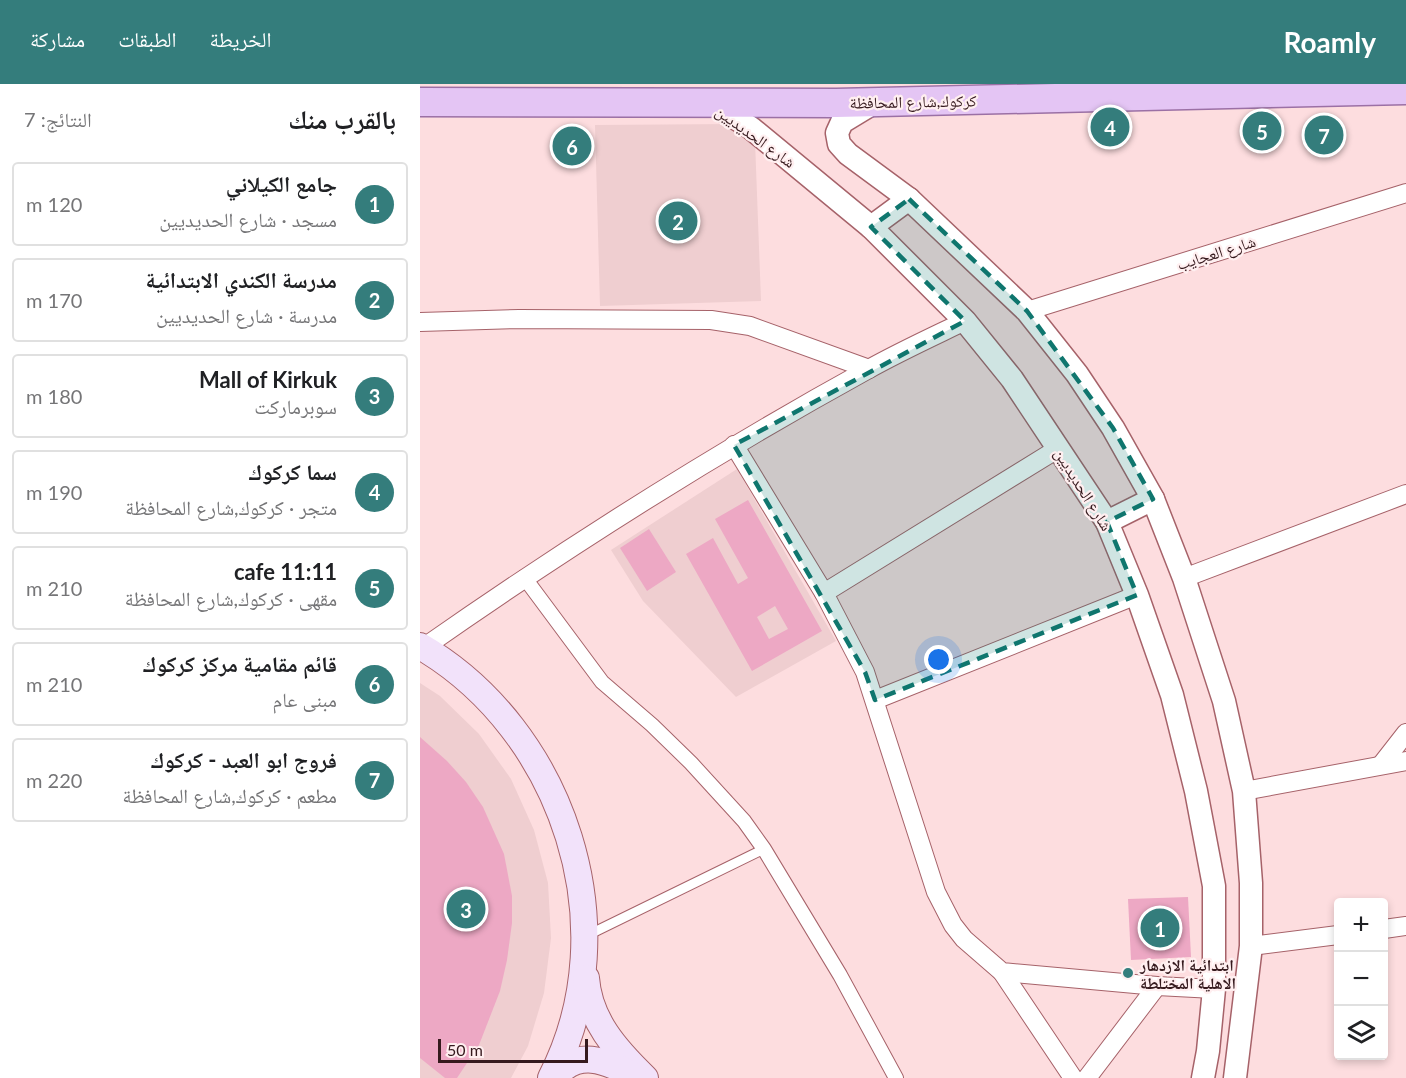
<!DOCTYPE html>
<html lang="ar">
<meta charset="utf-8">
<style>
body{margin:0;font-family:Lato,"Noto Naskh Arabic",sans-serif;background:#f6f6f6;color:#202124;direction:rtl}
.controls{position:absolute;right:18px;bottom:18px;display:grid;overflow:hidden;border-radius:6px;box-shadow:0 3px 9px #0003}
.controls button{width:54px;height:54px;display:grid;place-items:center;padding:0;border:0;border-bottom:2px solid #e0e0e0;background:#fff;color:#202124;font:30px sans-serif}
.scale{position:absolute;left:18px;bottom:15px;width:150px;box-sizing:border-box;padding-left:6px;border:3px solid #361a1e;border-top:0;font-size:16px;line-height:21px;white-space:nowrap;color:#361a1e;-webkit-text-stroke:4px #ffeff0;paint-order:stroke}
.you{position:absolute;left:519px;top:576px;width:21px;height:21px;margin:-15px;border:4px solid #fff;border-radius:50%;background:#1a73e8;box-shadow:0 0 0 9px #1a73e833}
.badge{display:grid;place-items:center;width:39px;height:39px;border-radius:50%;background:#347d7c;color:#fff;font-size:20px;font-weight:700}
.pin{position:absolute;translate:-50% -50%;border:3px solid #fff;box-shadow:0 2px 6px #0006}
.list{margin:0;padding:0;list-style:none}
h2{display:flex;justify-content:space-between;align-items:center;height:78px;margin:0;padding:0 24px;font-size:26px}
h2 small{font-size:20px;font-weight:400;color:#757577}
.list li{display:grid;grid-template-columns:39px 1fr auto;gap:18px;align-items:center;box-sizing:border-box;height:84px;margin:0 12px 12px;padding:0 12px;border:2px solid #e0e0e0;border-radius:6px}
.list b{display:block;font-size:22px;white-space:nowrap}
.list p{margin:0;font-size:20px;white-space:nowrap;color:#757577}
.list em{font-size:20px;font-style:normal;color:#757577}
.icon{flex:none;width:33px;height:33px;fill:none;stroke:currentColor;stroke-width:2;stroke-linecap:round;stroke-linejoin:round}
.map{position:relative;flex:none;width:986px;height:994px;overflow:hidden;direction:ltr}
header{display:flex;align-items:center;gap:36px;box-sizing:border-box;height:84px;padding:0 30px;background:#347d7c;color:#fff}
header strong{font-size:28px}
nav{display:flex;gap:33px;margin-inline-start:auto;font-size:21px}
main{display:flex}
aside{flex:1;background:#fff}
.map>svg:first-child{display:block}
</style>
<header>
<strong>Roamly</strong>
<nav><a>الخريطة</a><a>الطبقات</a><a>مشاركة</a></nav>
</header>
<main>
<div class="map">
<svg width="986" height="994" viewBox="0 0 986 994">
<rect width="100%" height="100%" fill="#fddddf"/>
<g fill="#efced0">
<path d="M313,40L335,57L341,217L180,222L175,41Z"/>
<path d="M317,385L416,557L316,613L223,517L191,466Z"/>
<path d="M0,599L20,612L59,650L91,695L114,746L128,799L131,854L124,909L108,962L91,994H0Z"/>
</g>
<g fill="#eda8c4" fill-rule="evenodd">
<path d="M328,416L402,547L332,587L266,470L293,454L318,500L328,494L295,435ZM355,522L368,545L349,555L337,533Z"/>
<path d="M229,445L256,488L227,507L200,464Z"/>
<path d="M0,653L27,677L46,698L63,723L84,770L92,812V839L87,876L80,907L59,961L37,994H25L0,974Z"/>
<path d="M768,813L771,873L711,876L708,815Z"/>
</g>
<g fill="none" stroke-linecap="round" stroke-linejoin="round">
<g stroke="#a66269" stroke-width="11">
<path id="service" d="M166,852L344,765"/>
</g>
<g stroke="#a66269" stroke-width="16">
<path id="pedestrian" d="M104,493L182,598L232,641L271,679L324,737L344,765L420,891L476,994"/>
</g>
<g stroke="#a66269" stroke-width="20">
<g id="minor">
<path d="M607,227L986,109"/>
<path d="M0,238L99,235L291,236L330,242L449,285"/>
<path d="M314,361L404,509L445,588L516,808L533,841L544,855L582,888L737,902L794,905"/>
<path d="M764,494L986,410"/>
<path d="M404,509L639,364"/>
<path d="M3,564C146,464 294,370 447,286C479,268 512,253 545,237"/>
<path d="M455,616L717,511"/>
<path d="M961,681L986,649"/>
<path d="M824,707L986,677"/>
<path d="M964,845L986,842"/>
<path d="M831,862L918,851"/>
<path d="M582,888L653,994"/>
<path d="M667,994L737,902"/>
</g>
</g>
<g stroke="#a66269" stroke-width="25">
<g id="tertiary">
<path d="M290,18L331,44L451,143L545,237L592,295L687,438L717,511L752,611L776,707L794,802V905L788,967L783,994"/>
<path d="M455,18L422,38L417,49L419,60L428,70L489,115L607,227L657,290L693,344L733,415L764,494L804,617L824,707L831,799V862L815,994"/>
<path d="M451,143L489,115"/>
<path d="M687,438L733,415"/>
</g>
</g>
<g stroke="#a66269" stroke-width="28">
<g id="secondary">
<path d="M0,562C144,646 209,843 131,994"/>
<path d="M166,894C169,936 196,966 225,994"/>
<path d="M134,994C156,964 187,976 213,992"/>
</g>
</g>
<g stroke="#9b70a5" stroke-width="31">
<path id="primary" d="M0,18L416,19L986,6"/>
</g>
<use href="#service" stroke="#fff" stroke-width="9"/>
<use href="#pedestrian" stroke="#fff" stroke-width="14"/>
<use href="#minor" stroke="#fff" stroke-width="18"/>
<use href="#tertiary" stroke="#fff" stroke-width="22"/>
<use href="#secondary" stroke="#f2e2fa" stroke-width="26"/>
<use href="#primary" stroke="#e4c5f4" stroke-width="28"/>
</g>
<path fill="#0f766e" fill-opacity="0.2" stroke="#0f766e" stroke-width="4.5" stroke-dasharray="12 8" stroke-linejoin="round" d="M489,115L607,227L693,344L733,415L687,438L717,511L455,616L445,588L314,361L545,237L451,143Z"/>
<circle fill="#347d7c" stroke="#ffeff0" stroke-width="2" cx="708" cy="889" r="6"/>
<g text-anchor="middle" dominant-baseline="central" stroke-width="4.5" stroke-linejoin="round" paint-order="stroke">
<g font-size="16" fill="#361a1e" stroke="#ffeff0">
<text transform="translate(493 17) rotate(-1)">كركوك,شارع المحافظة</text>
<text transform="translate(336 52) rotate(36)">شارع الحديديين</text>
<text transform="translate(796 168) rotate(-17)">شارع العجايب</text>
<text transform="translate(664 405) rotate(58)">شارع الحديديين</text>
</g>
<g font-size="16" font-weight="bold" fill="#361a1e" stroke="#ffeff0" text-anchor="start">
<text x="720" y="880">ابتدائية الازدهار<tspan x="720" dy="18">الاهلية المختلطة</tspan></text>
</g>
</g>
</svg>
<div class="controls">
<button>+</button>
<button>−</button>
<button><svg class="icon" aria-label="layers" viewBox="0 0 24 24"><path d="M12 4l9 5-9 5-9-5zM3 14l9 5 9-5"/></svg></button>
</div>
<div class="scale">50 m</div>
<div class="you"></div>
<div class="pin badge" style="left:740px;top:844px">1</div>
<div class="pin badge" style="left:258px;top:137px">2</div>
<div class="pin badge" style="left:46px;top:825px">3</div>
<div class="pin badge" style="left:690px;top:43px">4</div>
<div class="pin badge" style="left:842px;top:47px">5</div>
<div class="pin badge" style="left:152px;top:62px">6</div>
<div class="pin badge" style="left:904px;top:51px">7</div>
</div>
<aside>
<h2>بالقرب منك<small>النتائج: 7</small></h2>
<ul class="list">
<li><span class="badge">1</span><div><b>جامع الكيلاني</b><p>مسجد · شارع الحديديين</p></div><em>120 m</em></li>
<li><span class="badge">2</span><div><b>مدرسة الكندي الابتدائية</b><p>مدرسة · شارع الحديديين</p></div><em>170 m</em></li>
<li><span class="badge">3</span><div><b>Mall of Kirkuk</b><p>سوبرماركت</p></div><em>180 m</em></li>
<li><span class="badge">4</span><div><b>سما كركوك</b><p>متجر · كركوك,شارع المحافظة</p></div><em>190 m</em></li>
<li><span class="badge">5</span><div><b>11:11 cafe</b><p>مقهى · كركوك,شارع المحافظة</p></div><em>210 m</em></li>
<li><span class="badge">6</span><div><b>قائم مقامية مركز كركوك</b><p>مبنى عام</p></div><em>210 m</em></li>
<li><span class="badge">7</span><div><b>فروج ابو العبد - كركوك</b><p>مطعم · كركوك,شارع المحافظة</p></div><em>220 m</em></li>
</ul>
</aside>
</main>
